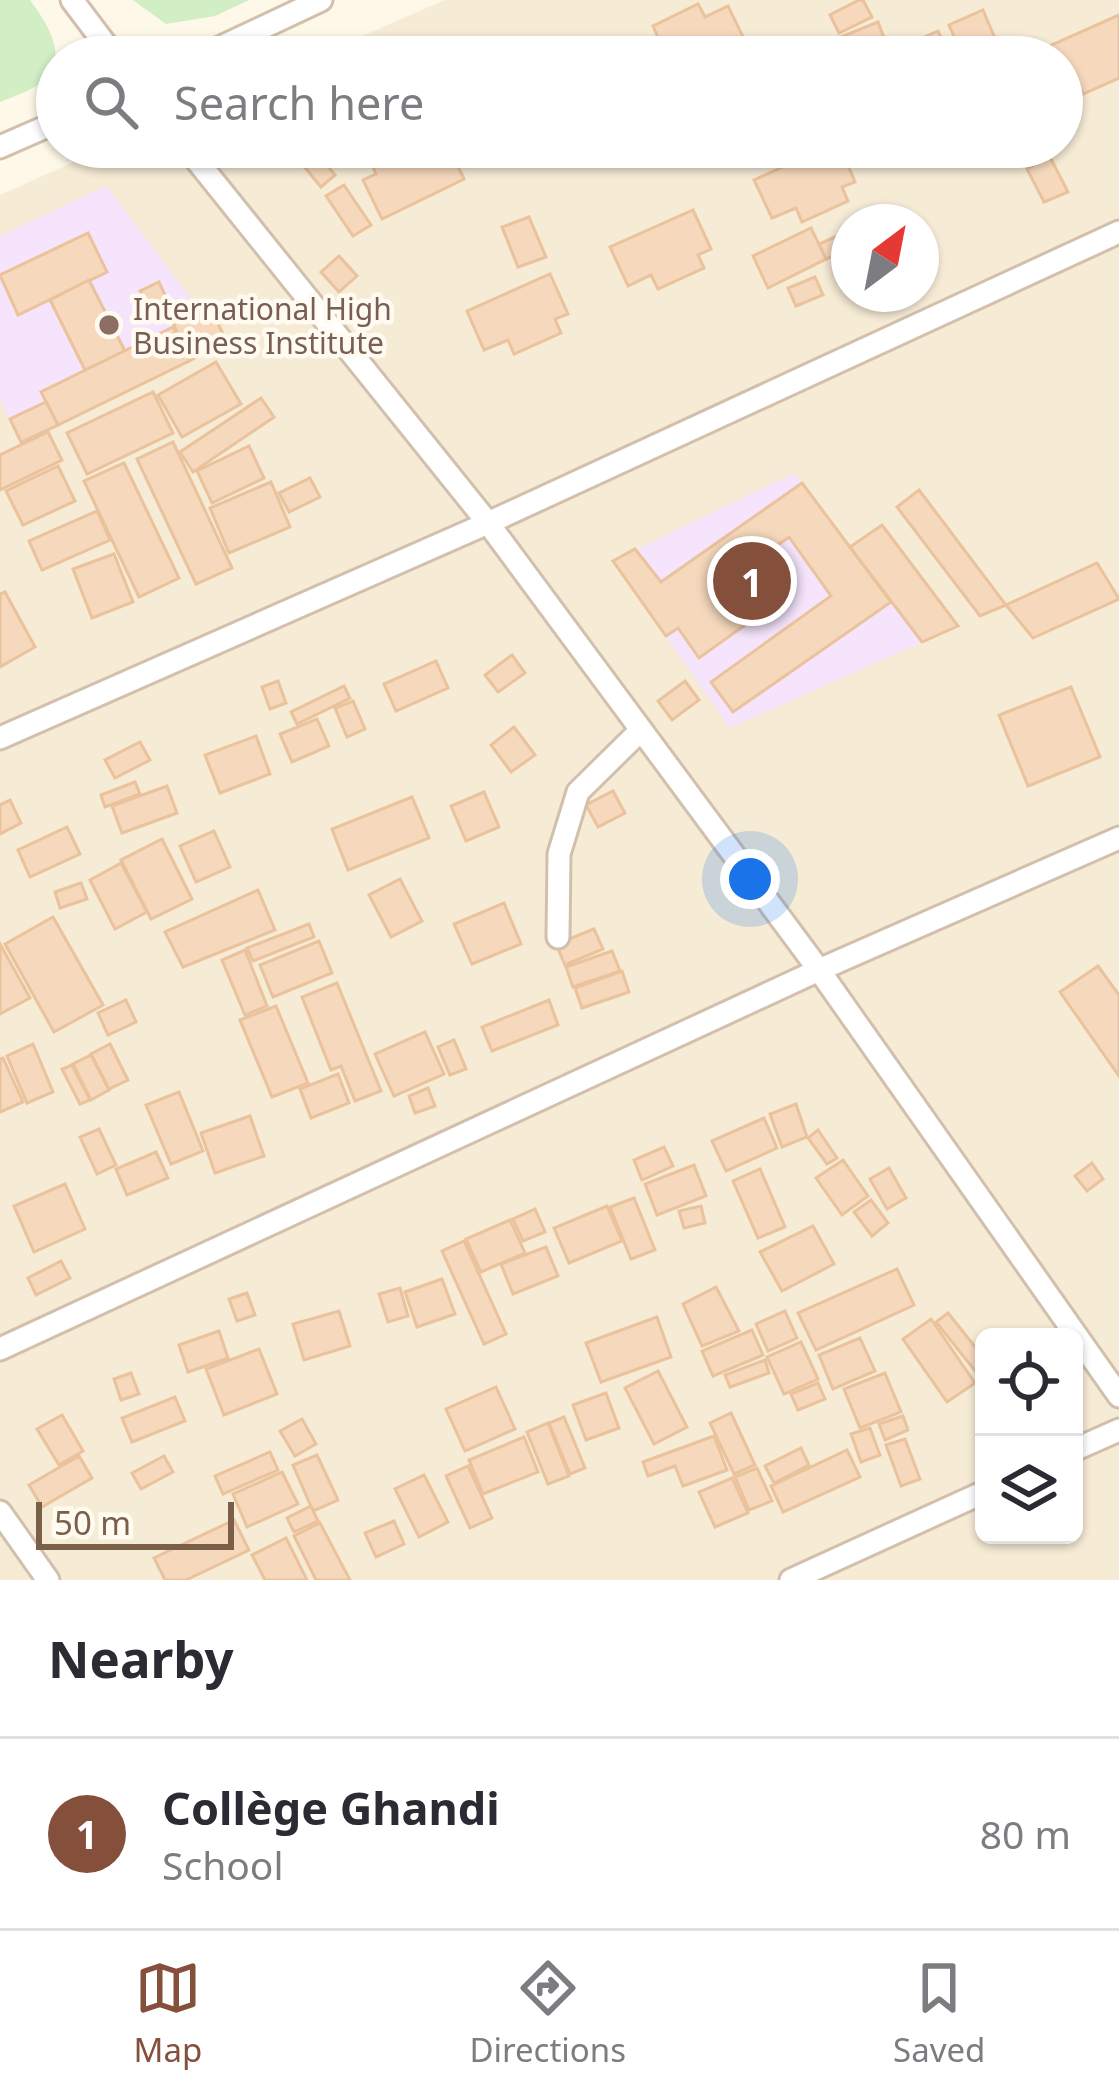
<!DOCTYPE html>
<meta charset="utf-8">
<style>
body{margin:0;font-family:"Noto Sans",sans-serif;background:#f2f2f3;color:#2b2b33}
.controls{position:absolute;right:36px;bottom:36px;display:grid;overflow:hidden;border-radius:18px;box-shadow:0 3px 9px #0004}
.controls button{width:108px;height:108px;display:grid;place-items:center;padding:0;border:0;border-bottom:3px solid #e1e1e2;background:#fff;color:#2b2b33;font:60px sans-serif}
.compass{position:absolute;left:831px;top:204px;width:108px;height:108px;border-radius:50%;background:#fff;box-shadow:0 3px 9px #0004;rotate:32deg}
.scale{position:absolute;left:36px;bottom:30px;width:198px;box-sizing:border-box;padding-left:12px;border:6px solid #7b6049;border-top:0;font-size:33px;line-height:42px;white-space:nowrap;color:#7b6049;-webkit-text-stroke:9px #fffbf0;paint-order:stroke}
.you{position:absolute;left:750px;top:879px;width:42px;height:42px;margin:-30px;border:9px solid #fff;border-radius:50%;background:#1a73e8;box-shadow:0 0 0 18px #1a73e833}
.badge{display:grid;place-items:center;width:78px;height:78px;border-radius:50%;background:#844f3b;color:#fff;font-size:39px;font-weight:700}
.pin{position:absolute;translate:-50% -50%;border:6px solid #fff;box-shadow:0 3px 12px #0006}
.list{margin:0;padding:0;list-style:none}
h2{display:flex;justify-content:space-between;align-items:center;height:156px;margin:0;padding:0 48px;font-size:51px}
h2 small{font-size:39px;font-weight:400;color:#7c7c81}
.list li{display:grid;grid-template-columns:78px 1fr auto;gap:36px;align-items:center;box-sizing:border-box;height:192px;padding:0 48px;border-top:3px solid #e1e1e2}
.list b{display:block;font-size:45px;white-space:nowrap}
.list p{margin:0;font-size:39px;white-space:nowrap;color:#7c7c81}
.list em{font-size:39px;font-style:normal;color:#7c7c81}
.icon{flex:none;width:66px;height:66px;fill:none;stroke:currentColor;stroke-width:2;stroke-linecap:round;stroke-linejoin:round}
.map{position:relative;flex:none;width:1119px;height:1580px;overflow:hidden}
.search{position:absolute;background:#fff;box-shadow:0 3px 9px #0004;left:36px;right:36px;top:36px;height:132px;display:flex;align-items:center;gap:30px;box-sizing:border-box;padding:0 42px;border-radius:66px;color:#7c7c81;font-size:45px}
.sheet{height:348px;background:#fff}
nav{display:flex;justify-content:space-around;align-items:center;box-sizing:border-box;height:168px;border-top:3px solid #e1e1e2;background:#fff;font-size:33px;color:#7c7c81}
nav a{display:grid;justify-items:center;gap:6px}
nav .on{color:#844f3b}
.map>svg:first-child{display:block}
</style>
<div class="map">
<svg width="1119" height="1580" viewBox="0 0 1119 1580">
<rect width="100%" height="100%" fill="#fef8e8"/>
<path fill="#f6ebd5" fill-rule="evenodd" d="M445,0H1119V1580H0V195L107,147H1062V57H314ZM849,222H921V294H849ZM984,1337H1074V1535H984Z"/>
<g fill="#f5e4fb">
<path d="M106,186L198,307L208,303L227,342L20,444L0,399V236Z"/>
<path d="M794,473L922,642L730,728L613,561Z"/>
</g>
<g fill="#d1eec4">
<path d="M0,0H30C46,22 70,56 44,80C34,90 14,96 0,102Z"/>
<path d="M133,0H249L215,16L166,24Z"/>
</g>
<g fill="#f6d9bd" stroke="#eac29c" stroke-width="3">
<path d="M859,0H863L872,17L839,33L830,15Z"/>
<path d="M698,4L705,17L728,6L747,45L721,57H652L647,46L659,40L653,26Z"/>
<path d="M983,10L1000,50L985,57H963L949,25Z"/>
<path d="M1119,15V78L1083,94L1077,81L1062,87V57H1038L1036,52Z"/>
<path d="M878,22L886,43L852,57H838L831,41Z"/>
<path d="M938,31L950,57H926L918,40Z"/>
<path d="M313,147L335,175L321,187L289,148Z"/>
<path d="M397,147H420L422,152L432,147H449L464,179L382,219L363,180L376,174L370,160Z"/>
<path d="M827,147H840L855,182L842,187L848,201L802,222L796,208L772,218L754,180Z"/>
<path d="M1050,157L1068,192L1044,202L1027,169Z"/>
<path d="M344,185L371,225L353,236L326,196Z"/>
<path d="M693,210L711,249L698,255L704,268L658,289L651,275L628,286L610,247Z"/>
<path d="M529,217L546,257L518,267L502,227Z"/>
<path d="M811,228L826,259L768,288L753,256Z"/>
<path d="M88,233L107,272L18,315L0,275Z"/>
<path d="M842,234L849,249L826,259L819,244Z"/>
<path d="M339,256L357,276L339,292L321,272Z"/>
<path d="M550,274L568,314L555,319L561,333L514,354L508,340L484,350L467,311Z"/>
<path d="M815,277L823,295L796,306L788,288Z"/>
<path d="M89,280L125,351L85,370L50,300Z"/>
<path d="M159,282L169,304L151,313L140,291Z"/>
<path d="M208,303L227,342L189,361L172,320Z"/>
<path d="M173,327L189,361L58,425L41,392Z"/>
<path d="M216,362L241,404L182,437L158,395Z"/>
<path d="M153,392L173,433L87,474L67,433Z"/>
<path d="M261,398L274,417L193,472L180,452Z"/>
<path d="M46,402L58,425L21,442L10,419Z"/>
<path d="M48,432L62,460L0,490V455Z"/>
<path d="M173,442L232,568L196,584L137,459Z"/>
<path d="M249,446L264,478L212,503L197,471Z"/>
<path d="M124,463L179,578L139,597L84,481Z"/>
<path d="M58,466L75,501L23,525L6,491Z"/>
<path d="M310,478L320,497L289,512L279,493Z"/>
<path d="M271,482L290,527L229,553L210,508Z"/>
<path d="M802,483L891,602L733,712L711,682L831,596L789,537L721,586L748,623L699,658L678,628L666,636L613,561L635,549L661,582Z"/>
<path d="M919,490L1006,605L980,616L897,507Z"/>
<path d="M97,511L110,540L42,570L29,541Z"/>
<path d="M882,525L958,626L922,642L850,547Z"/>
<path d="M114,554L133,602L92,618L73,569Z"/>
<path d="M1097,563L1119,599L1033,638L1006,605Z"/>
<path d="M5,592L35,647L0,667V594Z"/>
<path d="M512,655L525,673L498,692L485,675Z"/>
<path d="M436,661L448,688L396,711L384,684Z"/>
<path d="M278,681L286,703L270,709L262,687Z"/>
<path d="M685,681L699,700L672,720L658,701Z"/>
<path d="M344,686L350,698L297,724L291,712Z"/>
<path d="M1071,687L1100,757L1028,786L999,715Z"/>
<path d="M353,701L365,729L347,737L335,708Z"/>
<path d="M317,719L329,746L292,762L280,734Z"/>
<path d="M514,727L535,755L511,772L491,745Z"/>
<path d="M256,736L270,774L220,793L205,755Z"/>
<path d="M140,742L150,760L115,778L105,760Z"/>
<path d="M135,782L140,794L105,807L101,795Z"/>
<path d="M167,786L177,813L122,833L112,806Z"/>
<path d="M613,791L625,813L598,827L586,805Z"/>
<path d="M484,792L499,827L466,841L451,806Z"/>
<path d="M412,797L429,838L348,870L332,829Z"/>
<path d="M10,800L21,823L0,834V805Z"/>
<path d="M67,827L80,854L30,877L18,850Z"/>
<path d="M214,831L230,867L196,882L180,846Z"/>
<path d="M162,839L192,899L151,919L121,860Z"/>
<path d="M121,863L147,912L115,929L90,880Z"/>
<path d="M400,879L422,921L391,937L369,895Z"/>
<path d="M81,883L87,899L60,908L55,892Z"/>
<path d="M258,890L275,930L183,967L165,932Z"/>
<path d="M504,903L521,944L472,964L454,924Z"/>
<path d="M53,917L103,1005L54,1032L5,944Z"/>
<path d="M309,924L314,937L253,961L247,948Z"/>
<path d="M594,929L603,949L565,965L556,944Z"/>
<path d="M319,941L332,973L273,997L260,965Z"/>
<path d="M0,944L30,998L0,1014Z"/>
<path d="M245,950L267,1006L245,1015L222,960Z"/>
<path d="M612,951L620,971L573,987L566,967Z"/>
<path d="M1098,966L1119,995V1076L1060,992Z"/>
<path d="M622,971L629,992L582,1008L575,988Z"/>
<path d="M337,983L381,1091L355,1101L341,1066L331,1070L302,997Z"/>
<path d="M126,1000L136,1022L108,1035L98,1013Z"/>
<path d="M549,1000L558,1025L492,1051L482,1027Z"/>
<path d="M276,1006L308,1083L272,1097L240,1020Z"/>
<path d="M425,1032L444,1074L394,1096L375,1054Z"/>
<path d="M454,1040L466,1069L450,1075L438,1047Z"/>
<path d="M33,1044L53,1092L27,1103L7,1056Z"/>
<path d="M110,1044L128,1080L109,1089L91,1054Z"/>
<path d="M91,1055L109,1090L91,1100L73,1064Z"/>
<path d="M3,1058L23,1102L0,1112V1059Z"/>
<path d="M72,1065L90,1100L80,1104L62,1069Z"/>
<path d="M338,1074L349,1103L311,1118L300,1089Z"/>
<path d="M428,1088L435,1106L415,1113L409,1096Z"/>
<path d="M179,1092L203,1151L171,1164L146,1105Z"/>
<path d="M796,1104L807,1137L782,1147L770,1114Z"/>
<path d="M250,1116L264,1156L215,1173L201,1133Z"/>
<path d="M764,1118L777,1148L726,1171L712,1141Z"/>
<path d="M99,1129L116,1165L97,1174L80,1137Z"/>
<path d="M818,1130L837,1158L827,1164L808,1138Z"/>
<path d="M664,1147L673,1166L642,1180L634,1160Z"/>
<path d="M156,1152L168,1178L127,1195L116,1169Z"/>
<path d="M843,1160L868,1196L842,1215L816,1178Z"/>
<path d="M1092,1163L1103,1179L1087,1191L1075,1176Z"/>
<path d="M694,1165L706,1196L657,1215L645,1184Z"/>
<path d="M889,1168L906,1198L887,1209L870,1179Z"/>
<path d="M760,1169L785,1227L758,1238L733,1181Z"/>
<path d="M65,1184L85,1229L34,1252L14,1206Z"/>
<path d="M634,1198L655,1250L631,1259L610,1207Z"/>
<path d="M871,1200L888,1223L872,1236L854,1212Z"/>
<path d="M607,1206L622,1241L569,1263L554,1228Z"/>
<path d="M701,1206L705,1223L684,1228L679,1211Z"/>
<path d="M535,1209L545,1232L523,1241L513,1219Z"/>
<path d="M510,1220L525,1253L481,1272L466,1239Z"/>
<path d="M813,1226L834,1264L782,1291L760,1252Z"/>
<path d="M464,1241L506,1334L484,1344L442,1251Z"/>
<path d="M546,1247L558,1276L513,1294L501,1264Z"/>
<path d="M61,1261L70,1278L36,1295L28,1278Z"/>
<path d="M897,1269L914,1305L816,1350L798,1313Z"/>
<path d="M442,1279L455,1314L417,1327L405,1292Z"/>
<path d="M716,1287L739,1331L702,1346L683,1304Z"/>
<path d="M400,1288L408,1316L388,1322L379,1294Z"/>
<path d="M247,1293L255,1315L237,1321L229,1299Z"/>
<path d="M339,1311L350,1346L304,1360L293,1324Z"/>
<path d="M785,1311L797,1338L768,1351L756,1324Z"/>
<path d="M948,1313L984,1358V1373L980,1377L936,1322Z"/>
<path d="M657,1317L671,1357L601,1382L586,1343Z"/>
<path d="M931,1319L975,1383L947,1402L903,1339Z"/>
<path d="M752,1330L763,1355L713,1376L702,1351Z"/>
<path d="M219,1331L228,1358L188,1372L179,1345Z"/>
<path d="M860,1338L875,1371L833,1389L819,1355Z"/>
<path d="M801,1342L818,1379L784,1394L767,1357Z"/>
<path d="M259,1349L277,1394L224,1415L206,1369Z"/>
<path d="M765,1360L769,1373L730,1387L725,1375Z"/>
<path d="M658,1371L687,1427L654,1444L625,1388Z"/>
<path d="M131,1373L139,1394L121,1400L114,1379Z"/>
<path d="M885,1373L901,1412L860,1428L844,1389Z"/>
<path d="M818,1383L825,1399L798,1410L791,1394Z"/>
<path d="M496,1387L515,1429L465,1451L446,1409Z"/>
<path d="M606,1393L619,1428L586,1440L573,1405Z"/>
<path d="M175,1397L185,1421L132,1442L122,1418Z"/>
<path d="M731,1413L755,1465L734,1474L710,1423Z"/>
<path d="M62,1415L83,1451L59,1465L37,1429Z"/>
<path d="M903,1416L908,1430L885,1440L879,1424Z"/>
<path d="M564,1417L585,1468L570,1474L549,1423Z"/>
<path d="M302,1419L316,1444L295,1456L280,1431Z"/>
<path d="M548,1423L569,1476L548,1484L527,1432Z"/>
<path d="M870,1428L880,1455L861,1462L851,1434Z"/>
<path d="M714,1436L727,1470L683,1486L675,1466L648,1476L643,1462Z"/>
<path d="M524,1437L538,1472L483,1494L469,1460Z"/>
<path d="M905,1439L920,1479L901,1486L886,1445Z"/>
<path d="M801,1448L809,1465L774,1483L765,1466Z"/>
<path d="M847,1450L860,1477L783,1512L771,1486Z"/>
<path d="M270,1452L278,1470L223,1494L215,1476Z"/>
<path d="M317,1455L338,1500L313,1511L293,1465Z"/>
<path d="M79,1456L92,1478L42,1507L29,1485Z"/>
<path d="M164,1456L173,1472L141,1489L132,1473Z"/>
<path d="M468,1466L492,1518L470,1528L446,1476Z"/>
<path d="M757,1468L772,1501L749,1510L735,1477Z"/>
<path d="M282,1472L298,1504L247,1527L233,1494Z"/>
<path d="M424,1475L448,1522L419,1537L395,1489Z"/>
<path d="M732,1478L748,1513L715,1527L699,1492Z"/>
<path d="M311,1506L318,1521L294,1532L287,1518Z"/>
<path d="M234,1520L249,1550L186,1580H165L154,1558Z"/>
<path d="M394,1521L404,1544L376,1557L365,1533Z"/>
<path d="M320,1523L350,1580H316L294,1536Z"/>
<path d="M286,1538L307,1580H265L252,1555Z"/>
</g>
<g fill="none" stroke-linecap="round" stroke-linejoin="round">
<g stroke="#d2c0ac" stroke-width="27">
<g id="street">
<path d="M72,0L115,57"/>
<path d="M200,57L321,0"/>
<path d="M0,147L57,122"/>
<path d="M186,147L488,523L819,970L1119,1396"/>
<path d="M0,738L488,523L1119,232"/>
<path d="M558,937L559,854L578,792L641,730"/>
<path d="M0,1349L819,970L1119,838"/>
<path d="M1074,1450L1119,1430"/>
<path d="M0,1512L48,1580"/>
<path d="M791,1580L984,1492"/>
</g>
</g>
<use href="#street" stroke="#fff" stroke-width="21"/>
</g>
<circle fill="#8d6e63" stroke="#fffbf0" stroke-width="4.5" cx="109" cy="325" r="12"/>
<g text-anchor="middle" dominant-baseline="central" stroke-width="9" stroke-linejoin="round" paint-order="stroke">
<g font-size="30" fill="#785e54" stroke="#fffbf0" text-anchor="start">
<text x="133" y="308">International High<tspan x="133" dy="34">Business Institute</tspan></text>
</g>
</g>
</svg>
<div class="controls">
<button><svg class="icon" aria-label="locate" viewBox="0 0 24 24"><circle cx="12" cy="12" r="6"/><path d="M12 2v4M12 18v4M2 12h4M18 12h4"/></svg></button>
<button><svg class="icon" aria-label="layers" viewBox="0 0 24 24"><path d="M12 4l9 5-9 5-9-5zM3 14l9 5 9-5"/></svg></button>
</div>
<svg class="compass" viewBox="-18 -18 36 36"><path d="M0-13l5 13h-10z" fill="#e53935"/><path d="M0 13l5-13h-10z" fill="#7c7c81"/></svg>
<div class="scale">50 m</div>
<div class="you"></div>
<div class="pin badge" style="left:752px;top:581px">1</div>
<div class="search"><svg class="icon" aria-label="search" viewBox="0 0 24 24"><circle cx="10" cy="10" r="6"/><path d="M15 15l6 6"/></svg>Search here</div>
</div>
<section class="sheet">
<h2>Nearby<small></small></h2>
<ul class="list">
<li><span class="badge">1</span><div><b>Collège Ghandi</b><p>School</p></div><em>80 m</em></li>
</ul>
</section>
<nav>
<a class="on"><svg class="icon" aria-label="map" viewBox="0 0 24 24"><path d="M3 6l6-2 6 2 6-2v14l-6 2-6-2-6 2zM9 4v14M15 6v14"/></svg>Map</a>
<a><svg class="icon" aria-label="directions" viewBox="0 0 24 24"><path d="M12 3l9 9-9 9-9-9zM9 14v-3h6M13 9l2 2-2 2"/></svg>Directions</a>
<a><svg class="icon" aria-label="saved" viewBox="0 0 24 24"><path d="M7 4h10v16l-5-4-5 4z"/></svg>Saved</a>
</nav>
